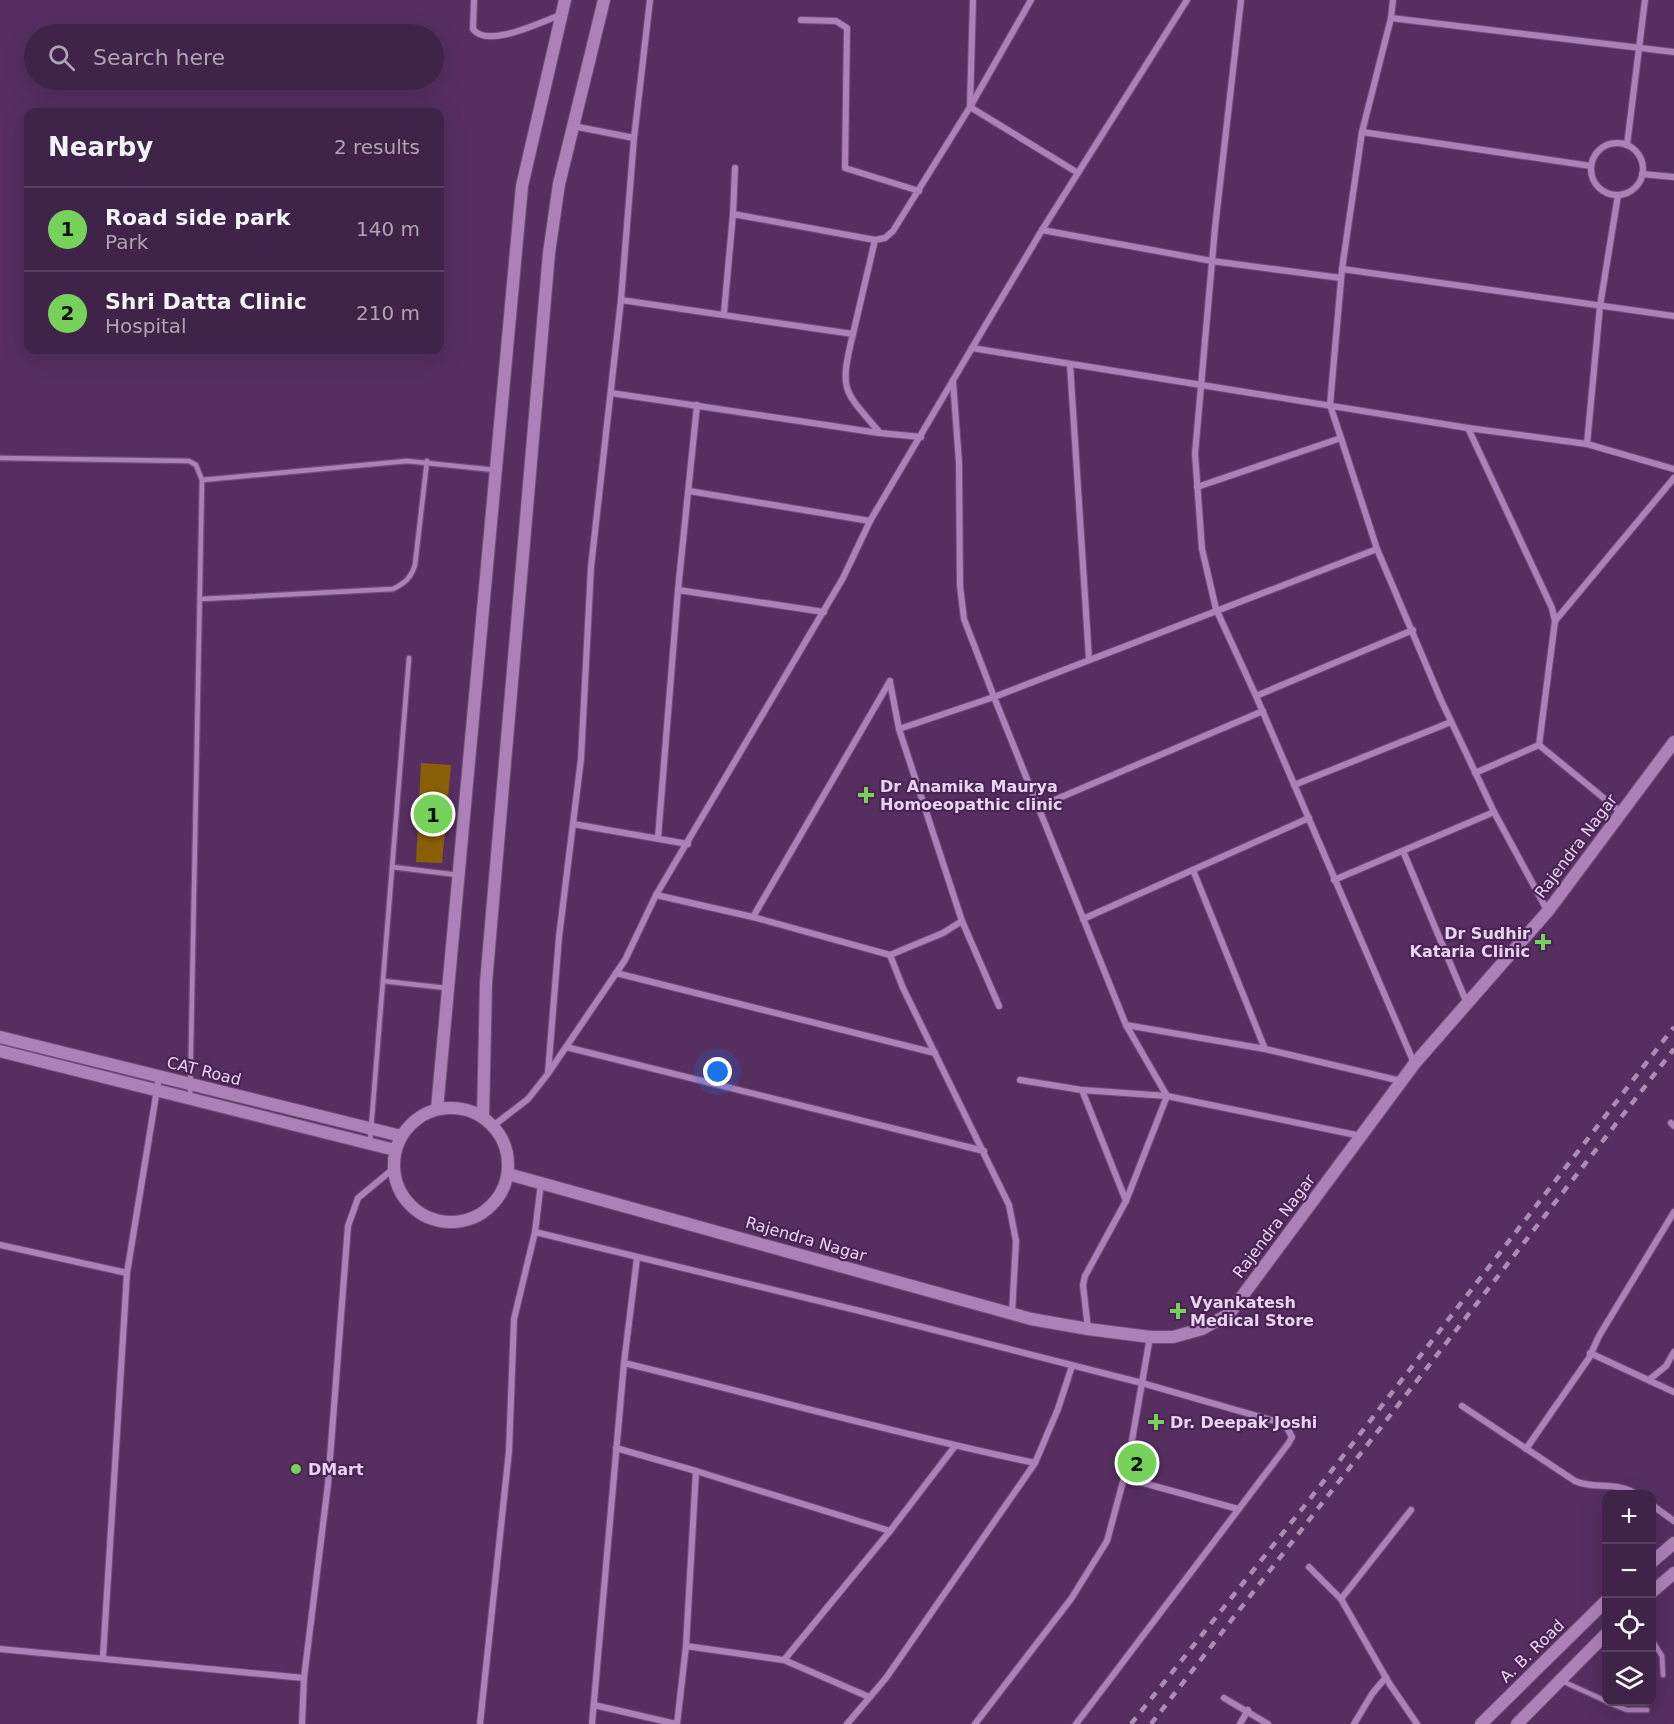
<!DOCTYPE html>
<meta charset="utf-8">
<style>
body{margin:0;font-family:"DejaVu Sans",sans-serif;background:#4b2f52;color:#f1f3f6}
.controls{position:absolute;right:18px;bottom:18px;display:grid;overflow:hidden;border-radius:12px;box-shadow:0 6px 24px #0002}
.controls button{width:54px;height:54px;display:grid;place-items:center;padding:0;border:0;border-bottom:2px solid #594060;background:#402348;color:#f1f3f6;font:30px sans-serif}
.you{position:absolute;left:718px;top:1072px;width:21px;height:21px;margin:-15px;border:4px solid #fff;border-radius:50%;background:#1a73e8;box-shadow:0 0 0 9px #1a73e833}
.badge{display:grid;place-items:center;width:39px;height:39px;border-radius:50%;background:#76d25a;color:#111;font-size:20px;font-weight:700}
.pin{position:absolute;translate:-50% -50%;border:3px solid #fff;box-shadow:0 2px 6px #0006}
.list{margin:0;padding:0;list-style:none}
h2{display:flex;justify-content:space-between;align-items:center;height:78px;margin:0;padding:0 24px;font-size:26px}
h2 small{font-size:20px;font-weight:400;color:#aea4b4}
.list li{display:grid;grid-template-columns:39px 1fr auto;gap:18px;align-items:center;box-sizing:border-box;height:84px;padding:0 24px;border-top:2px solid #594060}
.list b{display:block;font-size:22px;white-space:nowrap}
.list p{margin:0;font-size:20px;white-space:nowrap;color:#aea4b4}
.list em{font-size:20px;font-style:normal;color:#aea4b4}
.icon{flex:none;width:33px;height:33px;fill:none;stroke:currentColor;stroke-width:2;stroke-linecap:round;stroke-linejoin:round}
.map{position:relative;flex:none;width:1674px;height:1724px;overflow:hidden}
.search{position:absolute;background:#402348;box-shadow:0 6px 24px #0002;left:24px;top:24px;width:420px;height:66px;display:flex;align-items:center;gap:15px;box-sizing:border-box;padding:0 21px;border-radius:33px;color:#aea4b4;font-size:22px}
.panel{position:absolute;background:#402348;box-shadow:0 6px 24px #0002;left:24px;top:108px;width:420px;height:246px;border-radius:12px}
.map>svg:first-child{display:block}
</style>
<div class="map">
<svg width="1674" height="1724" viewBox="0 0 1674 1724">
<rect width="100%" height="100%" fill="#562f60"/>
<path fill="#896007" d="M421,763L451,765L442,863L416,862Z"/>
<g fill="none" stroke-linecap="round" stroke-linejoin="round">
<g stroke="#6f4d78" stroke-width="7">
<g id="lane">
<path d="M0,458L189,461L196,465L202,480L190,1098"/>
<path d="M202,480L407,461L495,470"/>
<path d="M201,599L393,589C405,583 411,578 415,565L427,461"/>
<path d="M392,867L458,875"/>
<path d="M383,981L446,988"/>
<path d="M370,1141L409,658"/>
<path d="M1652,1640L1662,1656L1663,1675"/>
<path d="M1562,1681L1606,1701"/>
<path d="M1607,1702L1627,1710H1647"/>
</g>
</g>
<g stroke="#6f4d78" stroke-width="8">
<g id="street">
<path d="M474,0L473,29C487,49 541,22 560,15"/>
<path d="M1241,0L1215,228L1195,454L1202,549L1216,609L1256,696L1414,1063"/>
<path d="M1391,18L1393,0"/>
<path d="M801,20L836,21L847,28L845,168L919,191"/>
<path d="M970,106L973,0"/>
<path d="M970,107L1031,0"/>
<path d="M1362,132L1391,18L1674,52"/>
<path d="M634,138L650,0"/>
<circle cx="1617" cy="169" r="26"/>
<path d="M1627,145L1645,0"/>
<path d="M1642,174L1674,177"/>
<path d="M733,214L735,168"/>
<path d="M1042,230L1212,261L1341,278"/>
<path d="M1342,269L1362,132L1591,166"/>
<path d="M621,300L853,334C839,392 843,389 880,433L921,437"/>
<path d="M724,313L733,214L875,240L885,238L893,231L970,107L1078,173"/>
<path d="M853,334L875,240"/>
<path d="M972,348L1468,428L1552,608L1555,621L1539,745L1475,773"/>
<path d="M1070,364L1089,659"/>
<path d="M953,381L959,463L960,586L964,619L994,697L1377,549"/>
<path d="M611,393L879,433"/>
<path d="M1468,428L1587,444L1674,469"/>
<path d="M1587,444L1600,306L1618,195"/>
<path d="M1197,487L1341,438"/>
<path d="M689,491L870,521"/>
<path d="M678,590L824,612"/>
<path d="M1555,621L1674,478"/>
<path d="M890,682L899,729"/>
<path d="M1256,696L1413,630"/>
<path d="M1539,745L1622,813"/>
<path d="M1294,785L1451,722"/>
<path d="M1038,807L1263,711"/>
<path d="M573,824L688,844"/>
<path d="M658,838L678,590L697,405"/>
<path d="M1403,851L1466,1001"/>
<path d="M1193,870L1265,1049L1401,1081"/>
<path d="M1334,880L1494,812"/>
<path d="M656,895L753,917L890,955"/>
<path d="M1547,910L1494,812L1441,700L1377,549L1341,438L1330,405L1342,269L1674,316"/>
<path d="M753,917L890,681"/>
<path d="M1083,919L1309,818"/>
<path d="M962,921L999,1006"/>
<path d="M616,973L935,1053"/>
<path d="M1126,1025L1265,1049"/>
<path d="M566,1047L984,1151"/>
<path d="M548,1073L559,937L581,759L591,567L621,300L634,138L573,126"/>
<path d="M1020,1080L1082,1090"/>
<path d="M1671,1123L1674,1126"/>
<path d="M493,1126L528,1099L547,1075L625,960L656,895L843,578L870,521L972,348L1042,230L1187,0"/>
<path d="M1126,1201L1082,1090L1167,1096L1361,1136"/>
<path d="M535,1232L860,1311L1142,1383L1285,1424L1292,1437L1288,1444L1076,1724"/>
<path d="M0,1245L127,1273"/>
<path d="M1012,1314L1016,1241L1009,1205L903,988L890,955L943,933L962,921L899,729L994,697L1126,1025L1167,1096L1126,1201L1085,1276L1083,1285L1088,1329"/>
<path d="M1590,1353L1674,1392"/>
<path d="M624,1363L637,1258"/>
<path d="M1650,1379L1666,1366L1674,1352"/>
<path d="M1462,1406L1575,1481C1595,1490 1617,1481 1636,1494"/>
<path d="M616,1448L696,1471"/>
<path d="M1526,1449L1589,1358L1599,1336L1674,1212"/>
<path d="M1035,1463L1058,1409L1072,1366"/>
<path d="M1125,1478L1238,1509"/>
<path d="M1652,1505L1674,1521"/>
<path d="M890,1531L955,1446"/>
<path d="M1309,1567L1341,1599L1389,1683L1417,1724"/>
<path d="M1341,1599L1411,1510"/>
<path d="M0,1649L304,1678"/>
<path d="M103,1657L127,1273L159,1077"/>
<path d="M784,1660L869,1697"/>
<path d="M1224,1698L1268,1724"/>
<path d="M594,1705L676,1724"/>
<path d="M302,1724L304,1678L328,1484L348,1226L358,1198L393,1169"/>
<path d="M480,1724L509,1451L514,1319L535,1232L541,1183"/>
<path d="M592,1724L624,1363C761,1396 897,1434 1035,1463L886,1678L847,1724"/>
<path d="M677,1724L686,1646L696,1471L890,1531L784,1660L686,1646"/>
<path d="M975,1724L1071,1599L1107,1541L1128,1463L1150,1337"/>
<path d="M1240,1724L1248,1710"/>
<path d="M1354,1724L1372,1694L1386,1677"/>
</g>
</g>
<g stroke="#6f4d78" stroke-width="14">
<g id="secondary">
<path d="M0,1037L401,1136"/>
<path d="M0,1051L395,1150"/>
<circle cx="451" cy="1165" r="57"/>
<path d="M437,1109L522,186L565,0"/>
<path d="M483,1117L486,983L549,253L559,184L604,0"/>
<path d="M508,1174L1031,1319L1088,1329L1150,1337H1173L1202,1329L1229,1314L1415,1063L1548,911L1674,742"/>
<path d="M1652,1562L1674,1543"/>
<path d="M1652,1592L1674,1573"/>
<path d="M1481,1724L1606,1601"/>
<path d="M1517,1724L1606,1634"/>
</g>
</g>
<use href="#lane" stroke="#ac81b8" stroke-width="4.5"/>
<use href="#street" stroke="#ac81b8" stroke-width="6"/>
<use href="#secondary" stroke="#ac81b8" stroke-width="12"/>
<g stroke="#ab8db2" stroke-width="4.5" stroke-dasharray="8 8" stroke-linecap="butt">
<path d="M1131,1724L1306,1504L1674,1027"/>
<path d="M1151,1724L1674,1049"/>
</g>
</g>
<g fill="#76d25a" stroke="#4a2454" stroke-width="2">
<path d="M863 786h6v6h6v6h-6v6h-6v-6h-6v-6h6z"/>
<path d="M1540 933h6v6h6v6h-6v6h-6v-6h-6v-6h6z"/>
<path d="M1175 1302h6v6h6v6h-6v6h-6v-6h-6v-6h6z"/>
<path d="M1153 1413h6v6h6v6h-6v6h-6v-6h-6v-6h6z"/>
<circle cx="296" cy="1469" r="6"/>
</g>
<g text-anchor="middle" dominant-baseline="central" stroke-width="4.5" stroke-linejoin="round" paint-order="stroke">
<g font-size="16" font-weight="bold" fill="#ead3f0" stroke="#4a2454" text-anchor="start">
<text x="880" y="786">Dr Anamika Maurya<tspan x="880" dy="18">Homoeopathic clinic</tspan></text>
<text x="1530" y="933" text-anchor="end">Dr Sudhir<tspan x="1530" dy="18">Kataria Clinic</tspan></text>
<text x="1190" y="1302">Vyankatesh<tspan x="1190" dy="18">Medical Store</tspan></text>
<text x="1170" y="1422">Dr. Deepak Joshi</text>
<text x="308" y="1469">DMart</text>
</g>
<g font-size="16" fill="#ead3f0" stroke="#4a2454">
<text transform="translate(1576 846) rotate(-53)">Rajendra Nagar</text>
<text transform="translate(204 1071) rotate(14)">CAT Road</text>
<text transform="translate(1274 1226) rotate(-53)">Rajendra Nagar</text>
<text transform="translate(806 1239) rotate(16)">Rajendra Nagar</text>
<text transform="translate(1532 1651) rotate(-44)">A. B. Road</text>
</g>
</g>
</svg>
<div class="controls">
<button>+</button>
<button>−</button>
<button><svg class="icon" aria-label="locate" viewBox="0 0 24 24"><circle cx="12" cy="12" r="6"/><path d="M12 2v4M12 18v4M2 12h4M18 12h4"/></svg></button>
<button><svg class="icon" aria-label="layers" viewBox="0 0 24 24"><path d="M12 4l9 5-9 5-9-5zM3 14l9 5 9-5"/></svg></button>
</div>
<div class="you"></div>
<div class="pin badge" style="left:433px;top:814px">1</div>
<div class="pin badge" style="left:1137px;top:1463px">2</div>
<div class="search"><svg class="icon" aria-label="search" viewBox="0 0 24 24"><circle cx="10" cy="10" r="6"/><path d="M15 15l6 6"/></svg>Search here</div>
<section class="panel">
<h2>Nearby<small>2 results</small></h2>
<ul class="list">
<li><span class="badge">1</span><div><b>Road side park</b><p>Park</p></div><em>140 m</em></li>
<li><span class="badge">2</span><div><b>Shri Datta Clinic</b><p>Hospital</p></div><em>210 m</em></li>
</ul>
</section>
</div>
